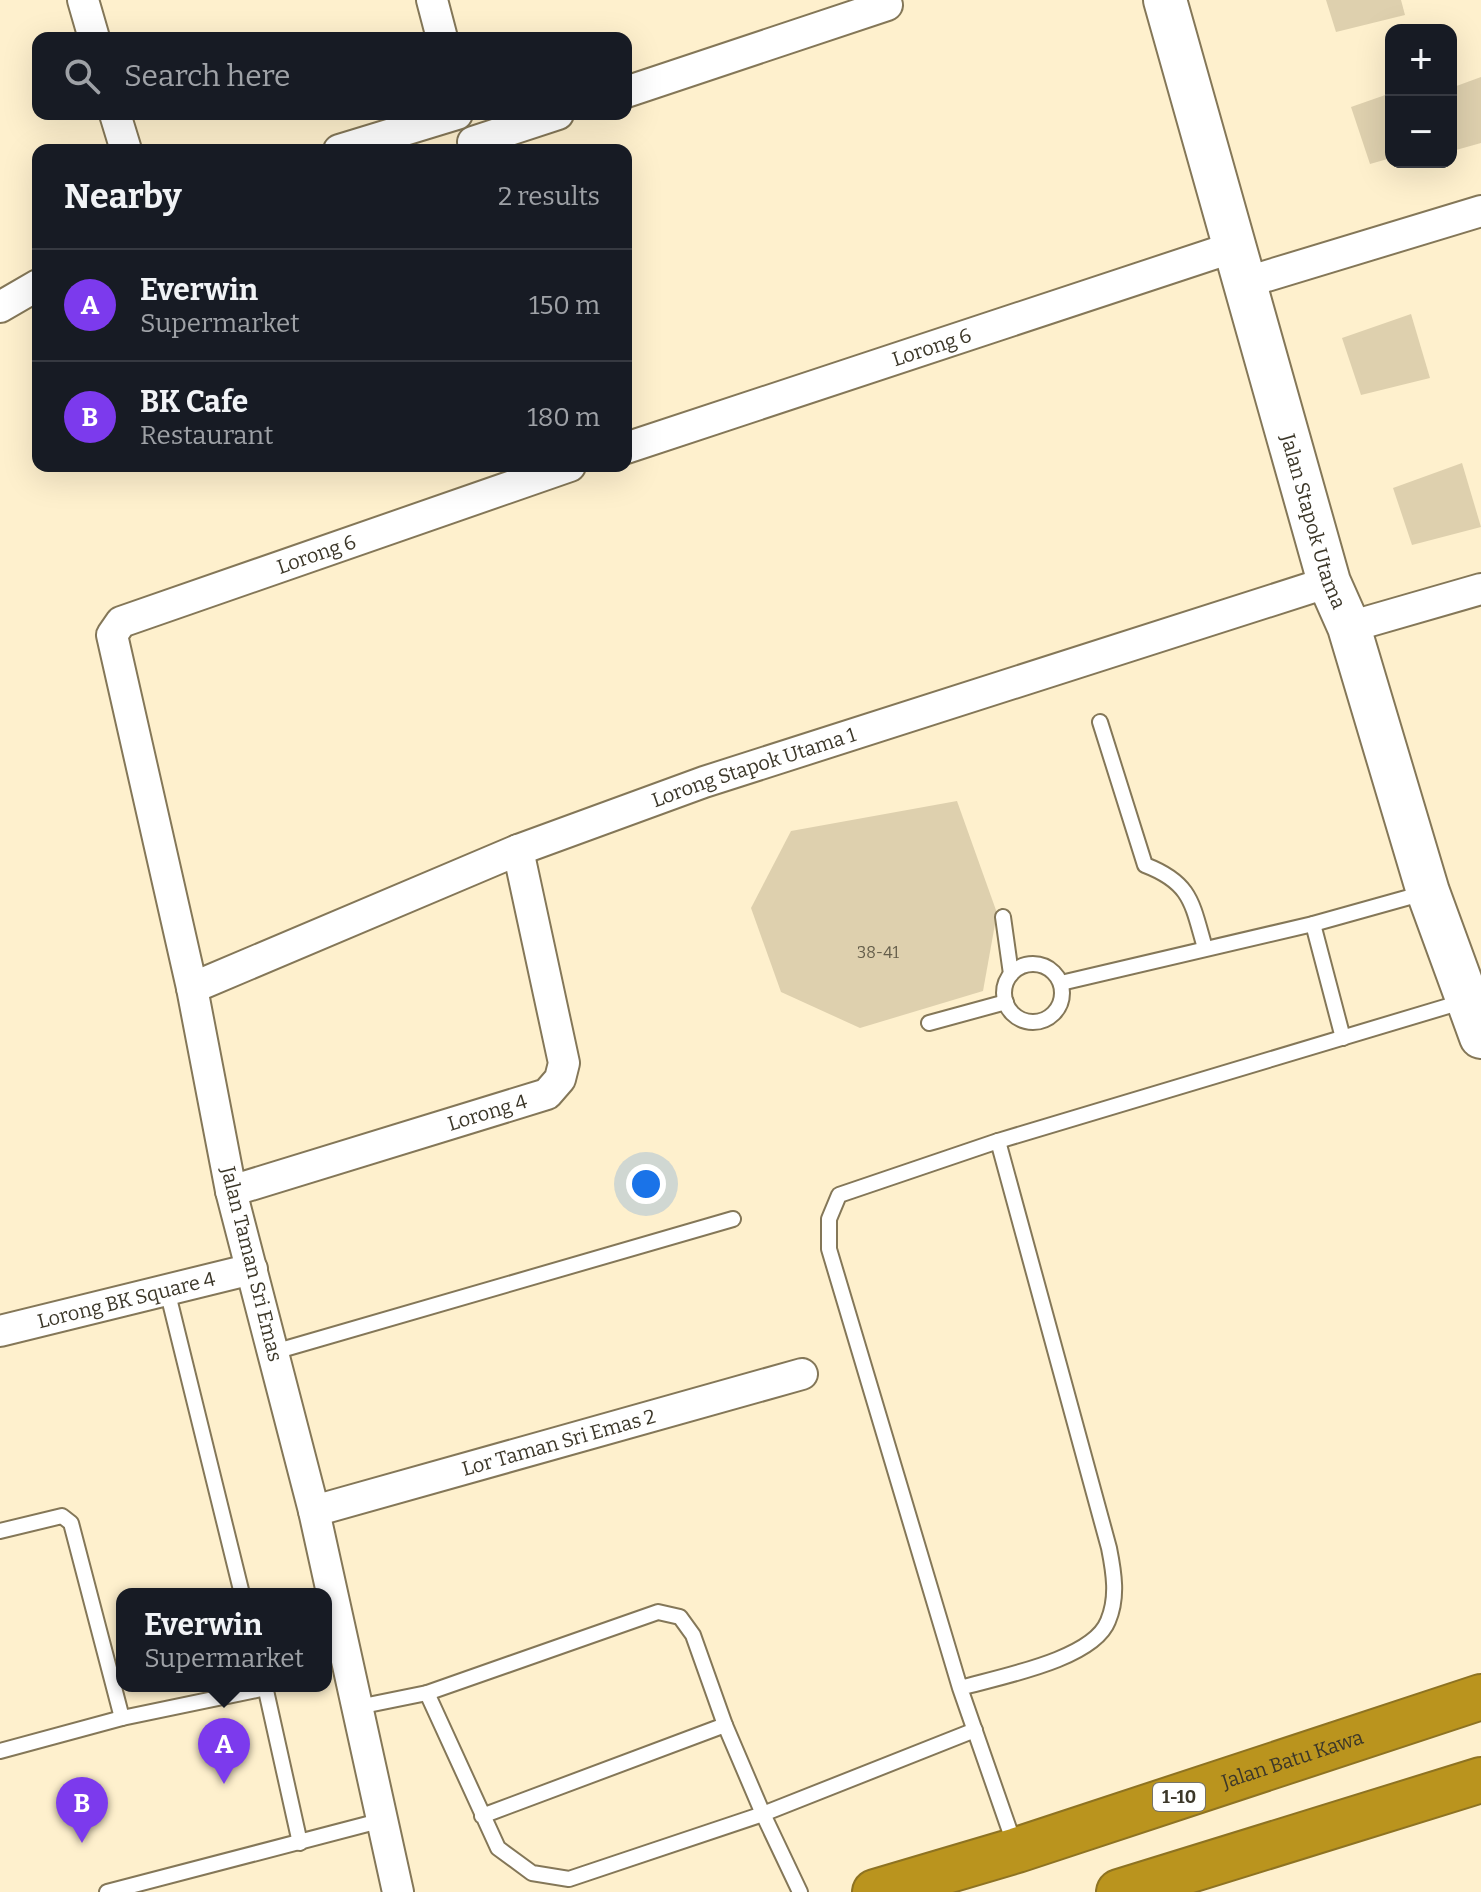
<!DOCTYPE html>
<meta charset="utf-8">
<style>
body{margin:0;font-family:Bitter,serif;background:#242831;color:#f1f3f6}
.controls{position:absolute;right:24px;top:24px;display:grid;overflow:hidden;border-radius:16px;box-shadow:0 8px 32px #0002}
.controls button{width:72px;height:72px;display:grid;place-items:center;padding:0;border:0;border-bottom:2px solid #363941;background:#171b24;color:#f1f3f6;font:40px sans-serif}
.you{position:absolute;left:646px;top:1184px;width:28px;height:28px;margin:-20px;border:6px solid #fff;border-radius:50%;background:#1a73e8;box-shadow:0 0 0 12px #1a73e833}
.badge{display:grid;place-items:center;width:52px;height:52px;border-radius:50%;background:#7c3aed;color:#fff;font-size:26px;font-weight:700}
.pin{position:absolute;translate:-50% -66px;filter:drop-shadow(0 2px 4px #0008)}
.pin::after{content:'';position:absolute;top:42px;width:28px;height:24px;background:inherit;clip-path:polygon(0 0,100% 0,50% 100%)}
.popup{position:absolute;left:116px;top:1588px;width:216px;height:104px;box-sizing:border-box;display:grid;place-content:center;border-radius:16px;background:#171b24;filter:drop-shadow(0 2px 6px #0005);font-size:26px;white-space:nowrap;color:#9ea1a6}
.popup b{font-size:30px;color:#f1f3f6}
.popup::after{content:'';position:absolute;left:50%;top:100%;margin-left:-16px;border:16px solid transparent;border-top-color:#171b24}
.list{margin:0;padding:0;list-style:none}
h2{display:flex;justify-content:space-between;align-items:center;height:104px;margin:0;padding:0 32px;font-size:34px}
h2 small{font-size:26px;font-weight:400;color:#9ea1a6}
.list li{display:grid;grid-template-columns:52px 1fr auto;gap:24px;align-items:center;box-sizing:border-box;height:112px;padding:0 32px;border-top:2px solid #363941}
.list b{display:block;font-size:30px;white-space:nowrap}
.list p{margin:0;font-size:26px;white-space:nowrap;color:#9ea1a6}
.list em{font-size:26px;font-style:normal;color:#9ea1a6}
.icon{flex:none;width:44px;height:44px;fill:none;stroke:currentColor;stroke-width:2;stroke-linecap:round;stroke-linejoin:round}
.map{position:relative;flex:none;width:1481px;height:1892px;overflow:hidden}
.search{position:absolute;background:#171b24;box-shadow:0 8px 32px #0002;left:32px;top:32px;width:600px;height:88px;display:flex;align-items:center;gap:20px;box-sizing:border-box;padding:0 28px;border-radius:16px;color:#9ea1a6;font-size:30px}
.panel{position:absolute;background:#171b24;box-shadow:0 8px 32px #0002;left:32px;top:144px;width:600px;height:328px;border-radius:16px}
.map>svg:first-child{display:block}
</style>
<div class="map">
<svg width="1481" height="1892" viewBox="0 0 1481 1892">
<rect width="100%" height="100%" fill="#fef0cd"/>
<g fill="#ded0ae">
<path d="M1326,0H1401L1405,15L1336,32Z"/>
<path d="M1481,77V143L1456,150L1451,135V88Z"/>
<path d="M1391,93V158L1370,164L1351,107Z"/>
<path d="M1411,314L1430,378L1361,395L1342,338Z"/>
<path d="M1462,463L1481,527L1412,545L1393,488Z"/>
<path d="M957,801L997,913L983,991L860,1028L781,992L751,908L791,831Z"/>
</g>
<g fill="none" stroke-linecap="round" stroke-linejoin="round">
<g stroke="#847758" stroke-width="18">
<g id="lane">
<path d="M1100,722L1145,865C1192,883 1192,904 1205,948"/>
<path d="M1003,917L1011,974"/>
<path d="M1313,924L1343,1038"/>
<circle cx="1033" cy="993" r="29"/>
<path d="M1061,983L1313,924L1424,893"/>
<path d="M929,1023L1006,1002"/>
<path d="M998,1141L1465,1001"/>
<path d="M167,1290L242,1594"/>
<path d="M274,1352L733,1219"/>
<path d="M0,1531L62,1516L71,1523L122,1718"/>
<path d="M265,1686L300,1843"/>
<path d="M960,1688C998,1677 1093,1660 1108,1621C1118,1598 1114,1573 1109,1548L998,1141L839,1195L829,1219V1249L960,1688L1015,1846"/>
<path d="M427,1693L498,1848L532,1873L569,1879L763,1814L725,1725L482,1816"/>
<path d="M358,1707L427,1693L658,1612L680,1617L693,1635L725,1725"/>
<path d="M0,1751L122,1718L266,1688"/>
<path d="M107,1892L383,1820"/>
<path d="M800,1892L763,1814L975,1730"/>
</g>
</g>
<g stroke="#847758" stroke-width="34">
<g id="street">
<path d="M83,0L94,38"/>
<path d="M432,0L442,38"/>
<path d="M626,92L887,5"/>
<path d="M115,114L126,150"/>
<path d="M473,142L558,114"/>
<path d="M339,150L457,114"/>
<path d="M1247,282L1481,211"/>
<path d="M0,307L38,285"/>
<path id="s1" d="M626,448L1237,246"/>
<path d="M1349,627L1481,589"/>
<path id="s2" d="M192,988L518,850L704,782L1329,582"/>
<path id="s3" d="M231,1191L547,1094L560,1079L564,1063L518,850"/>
<path id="s4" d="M0,1331L252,1269"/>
<path id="s5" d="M314,1511L802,1374"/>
<path id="s6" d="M398,1892L314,1511L231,1191L192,988L112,635L121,622L570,466"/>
</g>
</g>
<g stroke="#847758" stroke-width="46">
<g id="secondary">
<path id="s7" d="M1165,0L1329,582L1349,627L1428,892L1481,1037"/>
</g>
</g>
<g stroke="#8e7322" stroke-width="48">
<g id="highway">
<path id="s8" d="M875,1892L1017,1850L1481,1697"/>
<path d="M1119,1892L1481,1780"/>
</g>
</g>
<use href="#lane" stroke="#fff" stroke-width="14"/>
<use href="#street" stroke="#fff" stroke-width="30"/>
<use href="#secondary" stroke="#fff" stroke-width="42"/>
<use href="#highway" stroke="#ba941e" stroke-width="44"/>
</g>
<g text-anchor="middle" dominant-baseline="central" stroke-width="7" stroke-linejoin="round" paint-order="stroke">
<g font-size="16" fill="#645d4a">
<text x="878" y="952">38-41</text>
</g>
<rect fill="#fff" stroke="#767369" stroke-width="2" x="1153" y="1783" width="52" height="28" rx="6"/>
<g font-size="18" font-weight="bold" fill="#3c3729">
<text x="1179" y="1797">1-10</text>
</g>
<g font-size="20" fill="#3c3729" stroke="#fff">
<text stroke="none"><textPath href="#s1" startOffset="322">Lorong 6</textPath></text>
<text stroke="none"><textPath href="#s7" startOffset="542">Jalan Stapok Utama</textPath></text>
<text stroke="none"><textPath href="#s6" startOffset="1512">Lorong 6</textPath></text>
<text stroke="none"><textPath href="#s2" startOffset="604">Lorong Stapok Utama 1</textPath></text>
<text stroke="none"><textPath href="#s3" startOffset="268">Lorong 4</textPath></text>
<text transform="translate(252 1264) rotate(76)">Jalan Taman Sri Emas</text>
<text stroke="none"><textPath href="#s4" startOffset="130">Lorong BK Square 4</textPath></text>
<text stroke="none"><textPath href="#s5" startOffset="254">Lor Taman Sri Emas 2</textPath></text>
<text stroke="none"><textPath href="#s8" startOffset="438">Jalan Batu Kawa</textPath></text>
</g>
</g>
</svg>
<div class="controls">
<button>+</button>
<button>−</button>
</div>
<div class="you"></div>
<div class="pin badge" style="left:224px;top:1784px">A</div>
<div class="popup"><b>Everwin</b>Supermarket</div>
<div class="pin badge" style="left:82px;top:1843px">B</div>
<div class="search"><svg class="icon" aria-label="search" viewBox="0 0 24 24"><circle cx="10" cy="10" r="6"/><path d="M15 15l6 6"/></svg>Search here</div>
<section class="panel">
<h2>Nearby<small>2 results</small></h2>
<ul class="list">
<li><span class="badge">A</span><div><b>Everwin</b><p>Supermarket</p></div><em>150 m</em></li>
<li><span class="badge">B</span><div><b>BK Cafe</b><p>Restaurant</p></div><em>180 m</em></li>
</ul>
</section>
</div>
